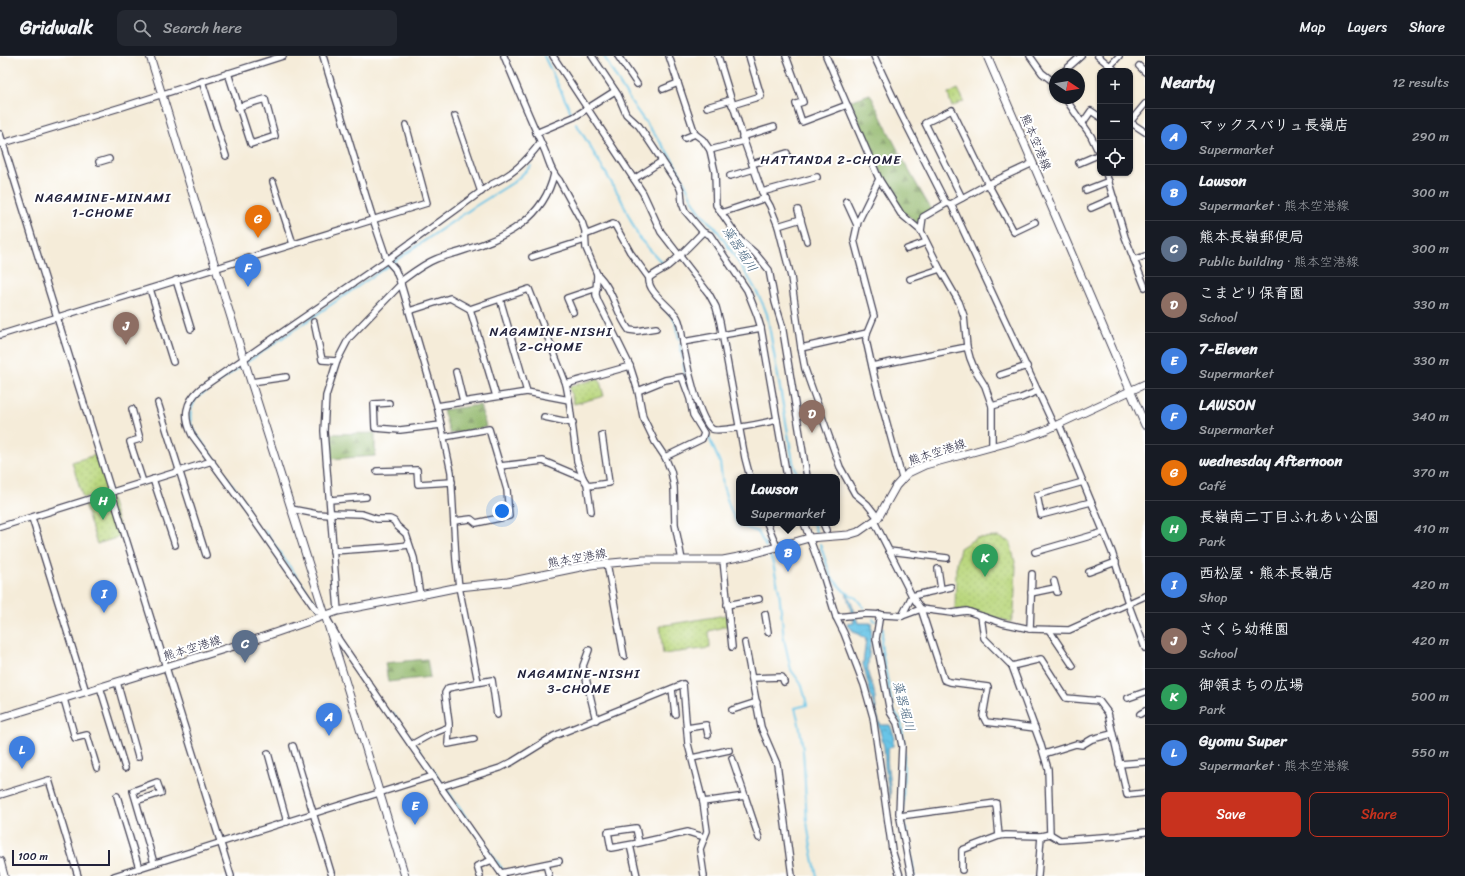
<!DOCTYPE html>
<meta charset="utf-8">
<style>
body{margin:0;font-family:Sriracha,"Klee One",sans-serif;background:#242831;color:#f1f3f6}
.controls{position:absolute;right:12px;top:12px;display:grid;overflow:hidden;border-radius:8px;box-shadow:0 1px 3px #0004}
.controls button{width:36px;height:36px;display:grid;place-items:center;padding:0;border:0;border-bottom:1px solid #363941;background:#171b24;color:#f1f3f6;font:20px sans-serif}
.compass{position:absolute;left:1049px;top:12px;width:36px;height:36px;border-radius:50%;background:#171b24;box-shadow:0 1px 3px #0004;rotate:102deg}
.scale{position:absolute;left:12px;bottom:10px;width:98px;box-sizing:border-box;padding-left:4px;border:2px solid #22223b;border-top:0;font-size:11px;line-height:14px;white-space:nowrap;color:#22223b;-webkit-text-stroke:3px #fff;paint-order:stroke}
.you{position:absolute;left:502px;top:455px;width:14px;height:14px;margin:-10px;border:3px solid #fff;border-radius:50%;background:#1a73e8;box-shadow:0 0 0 6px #1a73e833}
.badge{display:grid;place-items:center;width:26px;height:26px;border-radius:50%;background:#c8321e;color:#fff;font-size:13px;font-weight:700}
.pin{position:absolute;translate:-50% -33px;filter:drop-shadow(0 1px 2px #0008)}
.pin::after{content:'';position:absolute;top:21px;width:14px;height:12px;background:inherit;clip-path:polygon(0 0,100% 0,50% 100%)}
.popup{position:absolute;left:736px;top:418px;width:104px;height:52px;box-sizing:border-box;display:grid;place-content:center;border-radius:8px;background:#171b24;filter:drop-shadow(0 1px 3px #0005);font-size:13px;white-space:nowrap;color:#9ea1a6}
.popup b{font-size:15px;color:#f1f3f6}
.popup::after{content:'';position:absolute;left:50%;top:100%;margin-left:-8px;border:8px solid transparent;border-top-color:#171b24}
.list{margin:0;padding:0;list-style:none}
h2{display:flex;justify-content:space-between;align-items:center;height:52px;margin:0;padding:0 16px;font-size:17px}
h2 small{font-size:13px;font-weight:400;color:#9ea1a6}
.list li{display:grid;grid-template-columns:26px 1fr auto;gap:12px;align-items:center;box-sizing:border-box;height:56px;padding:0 16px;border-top:1px solid #363941}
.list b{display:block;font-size:15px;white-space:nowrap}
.list p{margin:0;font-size:13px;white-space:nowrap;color:#9ea1a6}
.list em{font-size:13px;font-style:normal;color:#9ea1a6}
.actions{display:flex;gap:8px;padding:12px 16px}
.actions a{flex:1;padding:9px 0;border:1px solid #c8321e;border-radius:8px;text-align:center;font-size:14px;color:#c8321e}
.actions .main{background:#c8321e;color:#fff}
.icon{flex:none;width:22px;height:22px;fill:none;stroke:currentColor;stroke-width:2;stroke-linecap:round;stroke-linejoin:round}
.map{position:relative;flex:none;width:1145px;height:820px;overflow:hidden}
header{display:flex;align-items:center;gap:24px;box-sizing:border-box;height:56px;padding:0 20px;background:#171b24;border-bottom:1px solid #363941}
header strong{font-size:19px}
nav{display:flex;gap:22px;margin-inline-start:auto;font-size:14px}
.search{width:280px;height:36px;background:#242831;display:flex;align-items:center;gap:10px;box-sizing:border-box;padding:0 14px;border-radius:8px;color:#9ea1a6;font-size:15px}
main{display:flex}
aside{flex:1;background:#171b24}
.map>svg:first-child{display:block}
</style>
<header>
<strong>Gridwalk</strong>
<div class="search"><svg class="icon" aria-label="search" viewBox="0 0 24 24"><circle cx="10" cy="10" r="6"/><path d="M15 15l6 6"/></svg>Search here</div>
<nav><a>Map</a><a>Layers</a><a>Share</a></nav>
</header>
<main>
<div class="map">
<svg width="1145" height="820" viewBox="0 0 1145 820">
<defs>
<pattern id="green-dots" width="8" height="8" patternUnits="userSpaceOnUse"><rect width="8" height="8" fill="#bad77e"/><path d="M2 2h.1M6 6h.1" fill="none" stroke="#a0b86e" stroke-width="1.8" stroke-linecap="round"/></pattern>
<pattern id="forest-firs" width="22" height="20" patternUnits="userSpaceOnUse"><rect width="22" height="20" fill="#93b86d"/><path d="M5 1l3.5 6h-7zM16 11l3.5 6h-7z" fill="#78955b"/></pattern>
<pattern id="water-waves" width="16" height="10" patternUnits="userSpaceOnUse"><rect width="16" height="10" fill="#69c5e7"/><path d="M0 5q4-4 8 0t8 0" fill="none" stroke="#5ba9c7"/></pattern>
</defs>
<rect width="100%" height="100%" fill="#fff"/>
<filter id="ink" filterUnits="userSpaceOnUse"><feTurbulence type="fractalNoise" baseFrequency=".025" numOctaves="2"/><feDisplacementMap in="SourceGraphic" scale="8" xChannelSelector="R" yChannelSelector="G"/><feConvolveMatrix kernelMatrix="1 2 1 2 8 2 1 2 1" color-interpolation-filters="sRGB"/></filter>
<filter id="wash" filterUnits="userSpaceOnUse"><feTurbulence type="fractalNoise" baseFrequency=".012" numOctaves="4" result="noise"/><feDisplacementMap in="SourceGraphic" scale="16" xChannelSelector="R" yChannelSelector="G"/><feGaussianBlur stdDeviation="0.9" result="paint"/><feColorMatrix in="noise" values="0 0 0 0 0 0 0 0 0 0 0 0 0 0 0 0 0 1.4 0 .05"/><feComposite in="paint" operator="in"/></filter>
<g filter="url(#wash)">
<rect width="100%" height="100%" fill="#f5ecd9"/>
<g fill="url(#green-dots)" stroke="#6e7c5c">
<path d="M958,33L964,45L952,51L948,38Z"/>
<path d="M599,322L604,340L574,348L569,331Z"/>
<path d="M95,399L108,434L83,442L72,406Z"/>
<path d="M110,440L122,480L97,488L84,447Z"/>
<path d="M999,481L1010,486L1016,510L1014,557L1011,566L969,554H955L956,512L960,492L976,482Z"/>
<path d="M726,559L727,570L709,575L710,592L663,598L660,570Z"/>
</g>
<g fill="url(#forest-firs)" stroke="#5a6d54">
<path d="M870,38C876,49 880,60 886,71C900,99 915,126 931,153L921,159L918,168L901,154L887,131L850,45Z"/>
<path d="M480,349L486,371L450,378L443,354Z"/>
<path d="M375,377V400L330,403L328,378Z"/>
<path d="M427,603L430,621L388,626L385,607Z"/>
</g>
<path fill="url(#water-waves)" stroke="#467491" d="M846,536L848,537L858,567H871C873,583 867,600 868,617C869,623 873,629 874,635C876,647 875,658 881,669H890L894,679L893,690L888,692C885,709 892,726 890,743L885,710L884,691L863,608L866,583L854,576L847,568L854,567Z"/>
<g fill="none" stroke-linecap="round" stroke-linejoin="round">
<g stroke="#69c5e7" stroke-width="2">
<path d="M544,0L571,56"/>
<path d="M604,0C613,17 623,34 634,50C647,70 663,87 675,108C690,133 691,152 715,171C734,200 755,227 767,258L793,406L798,421"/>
<path d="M576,67L620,141L639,182L664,209L663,211"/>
<path d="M645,221L647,228"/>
<path d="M660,246L675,264L679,283"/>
<path d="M680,288L686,323L703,368L720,407L723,430L730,453L738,469L758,476L766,491"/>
<path d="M247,306L474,151L514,126L531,110"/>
<path d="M243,309L196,342C190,353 189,361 192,372L248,451"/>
<path d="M813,467L816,476"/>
<path d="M264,474L320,554"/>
<path d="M820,488L831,521L844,535L856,542L864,552"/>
<path d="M768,495L773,507L779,535L784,583L791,614L802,629L807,649L795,652C806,688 804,728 807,765C809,783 813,802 817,820"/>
<path d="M873,563L875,565"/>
<path d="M883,572L881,586L882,595L893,654L901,665L904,690"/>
<path d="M393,657L507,820"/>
<path d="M903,757L904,695"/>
<path d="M904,762L913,810L914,820"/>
</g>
</g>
</g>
<g filter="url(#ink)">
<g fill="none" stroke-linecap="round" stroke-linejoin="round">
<g stroke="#424053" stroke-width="8">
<g id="street">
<path d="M323,0L373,163L387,204L395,213L401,228L437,350L451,416L456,505L459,531L478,626"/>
<path d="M504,0C517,31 530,63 544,93C549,104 550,115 559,124L582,166L585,175L586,192L597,218L596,239L598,245L630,310L638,335L643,361L655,386L665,401L671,415L674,431L675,468L682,504"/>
<path d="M553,0L643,137L661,176L709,238L716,251L720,266L745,402L750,421"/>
<path d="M592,0L618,39L626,58L639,70L679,130L681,135L682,147L685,155L703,176L710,179L747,234L757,259L761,272L787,421"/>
<path d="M618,0L637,28"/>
<path d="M669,0L695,78L703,84L710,94L744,85"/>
<path d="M718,0L744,85L762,136L770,150L778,170L791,221L801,292L805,313L840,411L855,438L867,448L878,462"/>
<path d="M786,0L803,46L796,48L802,66L847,49"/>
<path d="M826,0L879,123L858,166L854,184L874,260L867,277L866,284L875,324L902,422"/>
<path d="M874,0L901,58L946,147L951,148L988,128L1033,107"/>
<path d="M1030,0L1042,17L1055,27"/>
<path d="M1098,0L1116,15"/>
<path d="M1110,10L1119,0"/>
<path d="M1139,10L1145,16"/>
<path d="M228,17L251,88L275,80L265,43L238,51"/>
<path d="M1061,18L1081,0"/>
<path d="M202,25L226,100"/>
<path d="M663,33L678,27"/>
<path d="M1065,42L1091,80L1100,99"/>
<path d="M732,49L761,40L749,0"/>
<path d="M707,51L731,44"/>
<path d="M455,60L481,136"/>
<path d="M1130,66L1145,48"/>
<path d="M1130,66L1145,76"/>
<path d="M1082,68L1091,55L1100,61"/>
<path d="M536,77L574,61L615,35"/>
<path d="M0,78L231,820"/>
<path d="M742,81L774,71"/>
<path d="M685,82L695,78"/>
<path d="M0,88L122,51L283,0"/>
<path d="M710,94L715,116L716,149L740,184L755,197L769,214L775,246L782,269L807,421"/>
<path d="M99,106L109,103"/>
<path d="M1079,107L1100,98"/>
<path d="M752,108L787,97"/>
<path d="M1106,117L1125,181L1145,231"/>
<path d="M730,120L754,113"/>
<path d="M634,123L662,105"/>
<path d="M879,123L901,158L921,175L940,213L959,246L964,260L967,291L970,302L974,312L985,330L992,350V391"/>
<path d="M273,126L293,188"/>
<path d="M1086,134L1109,125"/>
<path d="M762,136L817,121"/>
<path d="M962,142L925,67L952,54L988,128L1014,176L1035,166"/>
<path d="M846,145L857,169"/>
<path d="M951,148L1054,370"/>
<path d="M1091,152L1114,142"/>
<path d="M798,154L807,185"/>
<path d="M721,157L766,142"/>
<path d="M778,170L801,163"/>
<path d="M921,175L923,161L947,147"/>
<path d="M703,176C691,188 681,199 668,210C662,214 655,217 649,222C647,236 670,250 677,261C682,269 682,283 684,293C687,309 699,364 712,373C718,377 768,366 777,364"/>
<path d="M585,179L613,168L615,169L630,196L649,222"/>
<path d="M907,193L926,186"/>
<path d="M532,201L585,184"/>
<path d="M1134,204L1145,200"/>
<path d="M597,218C613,233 616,257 629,274L637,275L656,272"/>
<path d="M910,223L940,213"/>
<path d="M176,224L191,273"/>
<path d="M400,226C411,218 423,208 436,203C446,199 458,197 468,193C507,181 544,162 554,118"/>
<path d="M150,233L173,306"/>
<path d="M500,243L527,336L569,344L566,328"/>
<path d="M470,253L496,340"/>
<path d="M409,255L450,242L470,253L529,233L566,328L630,310"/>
<path d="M573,256L567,242L597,232"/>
<path d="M314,266L322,304L337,305"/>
<path d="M0,279L427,147L406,69"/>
<path d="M683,286L761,272"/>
<path d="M801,292L867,277"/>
<path d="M872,310L967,291"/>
<path d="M456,316L463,345"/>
<path d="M1000,319L1027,310"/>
<path d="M251,326L286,321"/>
<path d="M638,335L665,324L682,321L690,343L693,359L704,377L702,383L665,401"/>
<path d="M569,344L577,405L583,422L587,428L591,455"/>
<path d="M158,347L206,499"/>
<path d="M389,347L374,348L375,372L400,374L441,369"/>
<path d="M437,350L527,336"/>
<path d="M992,350L1021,342L1038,335"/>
<path d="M132,353L140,383L130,386L143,426"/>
<path d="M544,361L573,367"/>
<path d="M1059,368L1112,496L1128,547L1145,592"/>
<path d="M444,381L489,373L500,410L543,405L583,422"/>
<path d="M377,415L417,414L418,428L452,426"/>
<path d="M153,423L175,489"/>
<path d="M1083,426L1037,439L1041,459L1091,446"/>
<path d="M588,430L609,427L602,379"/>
<path d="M330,444L366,441"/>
<path d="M291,453L317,458L331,459"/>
<path d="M331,457L362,458L377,463H390L394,465L397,470L406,478L414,502L420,539"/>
<path d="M32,462L86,636"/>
<path d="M454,465L471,463L476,467L509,460L507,434L500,410"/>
<path d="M874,465L912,540L921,553L944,624L950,626L988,631L983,660L986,666L1035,672"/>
<path d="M767,467L777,491"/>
<path d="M804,467L824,522L836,561L844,577L864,629L873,661L892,794L900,820"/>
<path d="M823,467L826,474"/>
<path d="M0,471L212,405"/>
<path d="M333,495L391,491L409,489"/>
<path d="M889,495L947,502"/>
<path d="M1035,496L1104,476"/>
<path d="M723,504L732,591"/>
<path d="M607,507L624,600"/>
<path d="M938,513L941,533"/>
<path d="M1089,516L1116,506"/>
<path d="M1054,525L1057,536"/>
<path d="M1031,537L1055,532"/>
<path d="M727,549L759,543"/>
<path d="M338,555L324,375L326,340L337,305L349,282L401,228"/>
<path d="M765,558L768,576"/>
<path d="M880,558L876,583L890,656L897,667L899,675L902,690L899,757L911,820"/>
<path d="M902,560L912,540L951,531"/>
<path d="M981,560L984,582L1012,610L1040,686L1048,713L1050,778"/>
<path d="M836,561L866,558L902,560L921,553L952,557L967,555L1002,567L1030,573L1069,574L1145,540"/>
<path d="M1030,573L1032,518"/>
<path d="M1049,574L1073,610"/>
<path d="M745,587L761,671L777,708L792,820"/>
<path d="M589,594L583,610L596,664"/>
<path d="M1012,610L1041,603L1066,642L1099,645L1108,657L1127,739L1145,737"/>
<path d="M752,622L782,621L784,626"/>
<path d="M117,626L138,701"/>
<path d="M100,631L125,712"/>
<path d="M672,633L675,658"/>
<path d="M1128,642L1145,636"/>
<path d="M64,643L75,682L87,679L97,712"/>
<path d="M732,654L757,646"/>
<path d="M1140,658L1145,655"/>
<path d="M449,671L448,688L474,683"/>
<path d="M687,672L706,669L708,679"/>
<path d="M411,689L429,679L449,671V667L445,637L448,632L492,624L497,659"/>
<path d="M293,690L332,820"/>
<path d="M268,697L287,766"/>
<path d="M1044,698L1076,688L1082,689L1092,683L1112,678"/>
<path d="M692,702L729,694"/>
<path d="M732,702L745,740"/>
<path d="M1119,708L1145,706"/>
<path d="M440,731L500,712L512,706L554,680L683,628L688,688L703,746L707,775L700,793L704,820"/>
<path d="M0,739L49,724L78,820"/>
<path d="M117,740L139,812"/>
<path d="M136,745L161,737L157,726L133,735L136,745L154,807"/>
<path d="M703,746L745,740L759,782"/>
<path d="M900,760L996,747L999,780"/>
<path d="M639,787L611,792L608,776L636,772L639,787L688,776L704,781"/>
<path d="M630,789L637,820"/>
<path d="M546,808L549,820"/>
<path d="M962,814V794L999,780L1006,779L1041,780"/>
<path d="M501,817L559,805"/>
<path d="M114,820L433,720"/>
<path d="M480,820L477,810L492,804"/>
<path d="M503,820L411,689L339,584L325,559L316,554L249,457L192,379C183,360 185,347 200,333L387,204L490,129C513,118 525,107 540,87"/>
<path d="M1038,820L1041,780L1050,778L1060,784L1117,780L1145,776"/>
</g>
</g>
<g stroke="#424053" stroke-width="9">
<g id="secondary">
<path d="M150,0L251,326L325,559L405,820"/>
<path d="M987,0L1145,369"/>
<path d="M0,662L260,582L338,555L420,539L459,531L508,526L590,509L644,504H723L749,499L809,482L848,479L858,476L878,462L896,430L908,417L925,409L1027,381L1046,374L1145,328"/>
<path d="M0,805L4,820"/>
</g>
</g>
<use href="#street" stroke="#fff" stroke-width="5.5"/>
<use href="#secondary" stroke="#fff" stroke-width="7"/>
</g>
</g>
<g text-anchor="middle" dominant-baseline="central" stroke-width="4" stroke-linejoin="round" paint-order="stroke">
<g font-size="12" fill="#22223b" stroke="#fff">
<text transform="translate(1036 86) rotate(67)">熊本空港線</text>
<text transform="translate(937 396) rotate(-18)">熊本空港線</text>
<text transform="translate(577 502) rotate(-10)">熊本空港線</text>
<text transform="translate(192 592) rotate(-17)">熊本空港線</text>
</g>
<g font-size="13" letter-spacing="1" fill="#22223b" stroke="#fff">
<text x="831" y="103">HATTANDA 2-CHOME</text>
<text x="103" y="141">NAGAMINE-MINAMI<tspan x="103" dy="15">1-CHOME</tspan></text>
<text x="551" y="275">NAGAMINE-NISHI<tspan x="551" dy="15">2-CHOME</tspan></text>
<text x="579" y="617">NAGAMINE-NISHI<tspan x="579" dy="15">3-CHOME</tspan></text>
</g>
<g font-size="13" font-style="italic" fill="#3b5b77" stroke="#fff">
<text transform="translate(740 193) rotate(57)">藻器堀川</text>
<text transform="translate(904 650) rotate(75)">藻器堀川</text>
</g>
</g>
</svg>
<div class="controls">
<button>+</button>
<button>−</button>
<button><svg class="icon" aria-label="locate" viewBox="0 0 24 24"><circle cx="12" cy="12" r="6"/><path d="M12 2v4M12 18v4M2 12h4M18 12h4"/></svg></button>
</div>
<svg class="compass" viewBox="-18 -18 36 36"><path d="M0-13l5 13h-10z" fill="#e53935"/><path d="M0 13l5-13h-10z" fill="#9ea1a6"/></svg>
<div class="scale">100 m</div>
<div class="you"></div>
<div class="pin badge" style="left:329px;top:680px;background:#3f7fe0">A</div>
<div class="pin badge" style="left:788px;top:516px;background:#3f7fe0">B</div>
<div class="popup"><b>Lawson</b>Supermarket</div>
<div class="pin badge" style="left:245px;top:607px;background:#5c6f8a">C</div>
<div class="pin badge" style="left:812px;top:377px;background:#8d6e63">D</div>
<div class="pin badge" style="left:415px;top:769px;background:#3f7fe0">E</div>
<div class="pin badge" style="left:248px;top:231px;background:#3f7fe0">F</div>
<div class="pin badge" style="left:258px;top:182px;background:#e8710a">G</div>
<div class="pin badge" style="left:103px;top:464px;background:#2e9e5b">H</div>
<div class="pin badge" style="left:104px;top:557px;background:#3f7fe0">I</div>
<div class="pin badge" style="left:126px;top:289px;background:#8d6e63">J</div>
<div class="pin badge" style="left:985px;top:521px;background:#2e9e5b">K</div>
<div class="pin badge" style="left:22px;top:713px;background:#3f7fe0">L</div>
</div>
<aside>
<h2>Nearby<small>12 results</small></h2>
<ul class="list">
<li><span class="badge" style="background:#3f7fe0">A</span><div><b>マックスバリュ長嶺店</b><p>Supermarket</p></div><em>290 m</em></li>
<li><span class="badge" style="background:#3f7fe0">B</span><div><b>Lawson</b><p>Supermarket · 熊本空港線</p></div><em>300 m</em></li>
<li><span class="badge" style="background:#5c6f8a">C</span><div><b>熊本長嶺郵便局</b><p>Public building · 熊本空港線</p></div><em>300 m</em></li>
<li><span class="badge" style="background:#8d6e63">D</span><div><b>こまどり保育園</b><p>School</p></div><em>330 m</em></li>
<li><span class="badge" style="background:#3f7fe0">E</span><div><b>7-Eleven</b><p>Supermarket</p></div><em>330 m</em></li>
<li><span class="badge" style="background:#3f7fe0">F</span><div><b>LAWSON</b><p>Supermarket</p></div><em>340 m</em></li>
<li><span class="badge" style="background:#e8710a">G</span><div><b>wednesday Afternoon</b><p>Café</p></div><em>370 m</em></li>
<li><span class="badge" style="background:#2e9e5b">H</span><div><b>長嶺南二丁目ふれあい公園</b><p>Park</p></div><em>410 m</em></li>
<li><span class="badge" style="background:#3f7fe0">I</span><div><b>西松屋・熊本長嶺店</b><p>Shop</p></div><em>420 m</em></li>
<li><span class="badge" style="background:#8d6e63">J</span><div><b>さくら幼稚園</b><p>School</p></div><em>420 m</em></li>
<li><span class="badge" style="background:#2e9e5b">K</span><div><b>御領まちの広場</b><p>Park</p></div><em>500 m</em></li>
<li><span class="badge" style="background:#3f7fe0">L</span><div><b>Gyomu Super</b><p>Supermarket · 熊本空港線</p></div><em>550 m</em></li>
</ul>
<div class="actions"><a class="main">Save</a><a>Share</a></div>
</aside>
</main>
